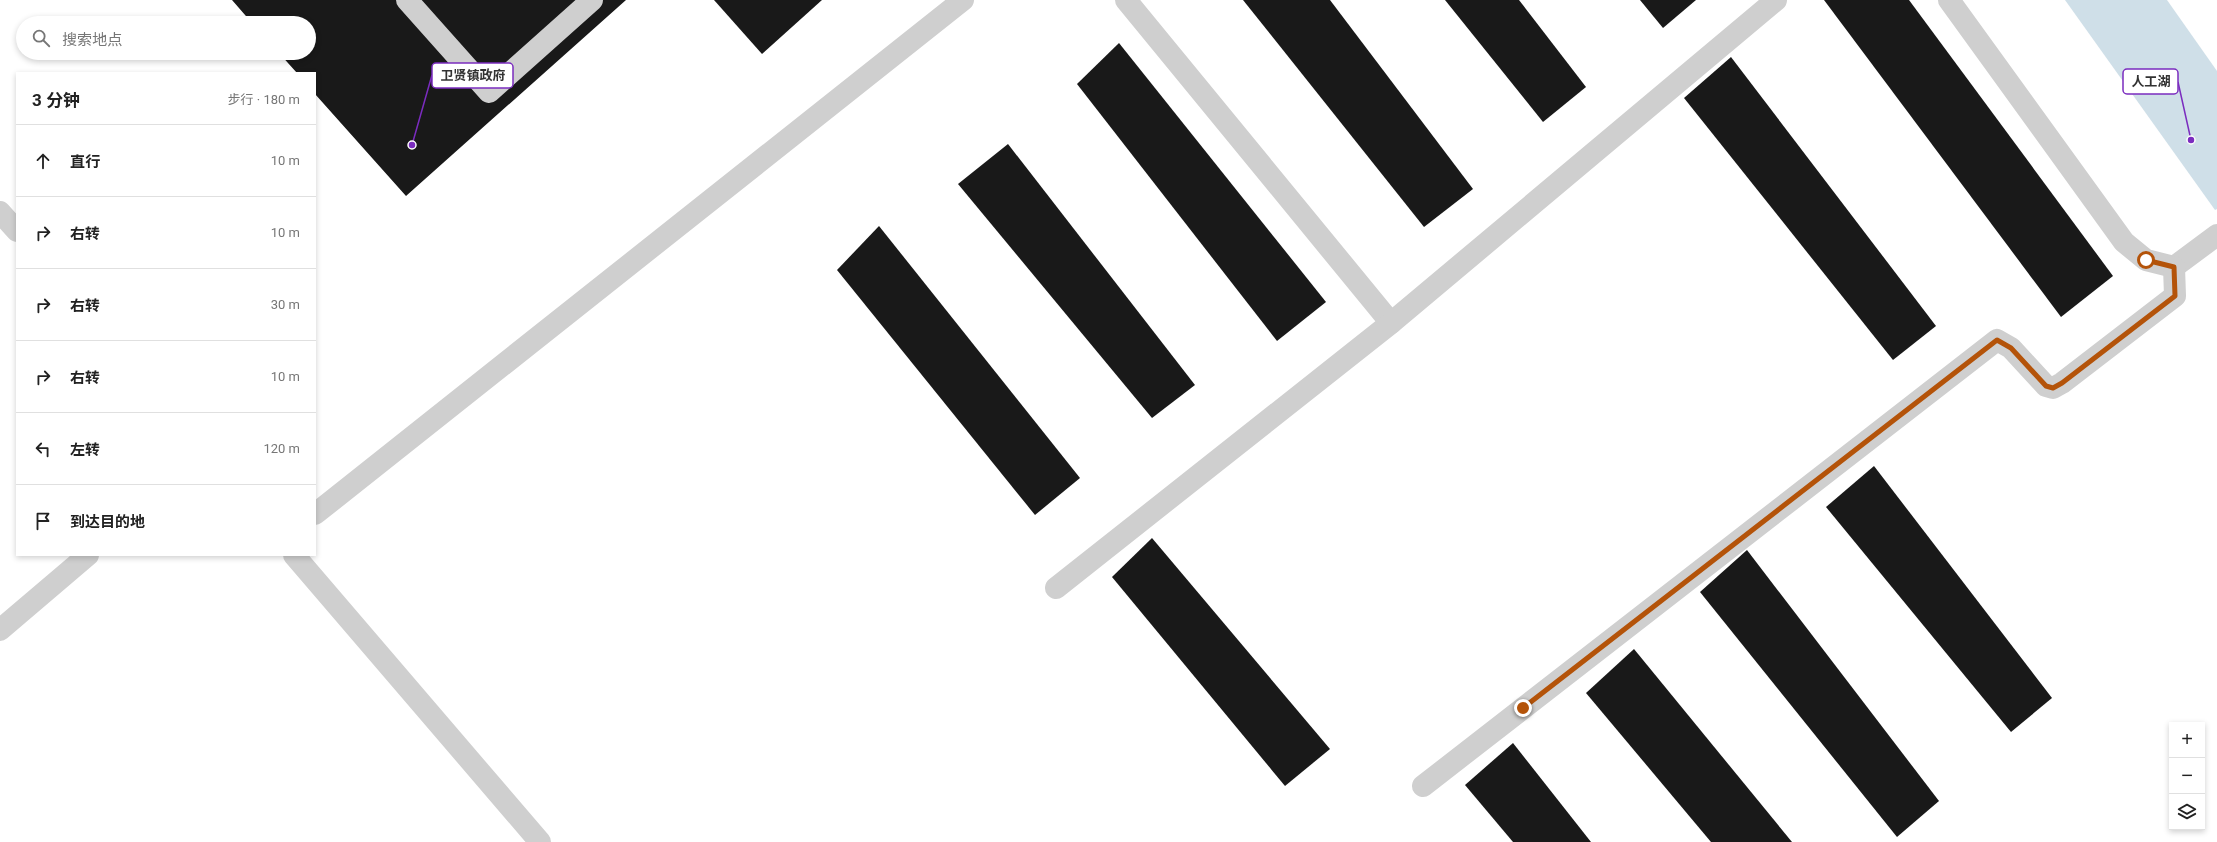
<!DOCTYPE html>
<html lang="zh">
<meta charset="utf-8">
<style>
body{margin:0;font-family:Roboto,"Noto Sans SC",sans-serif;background:#f6f6f6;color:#222}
.controls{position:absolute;right:12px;bottom:12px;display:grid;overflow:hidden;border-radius:0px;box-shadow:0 2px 6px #0003}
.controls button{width:36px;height:36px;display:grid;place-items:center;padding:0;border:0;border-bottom:1px solid #e0e0e0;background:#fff;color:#222;font:20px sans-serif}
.stop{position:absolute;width:12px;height:12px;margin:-9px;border:3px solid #b45309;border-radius:50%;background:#fff}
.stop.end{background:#b45309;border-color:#fff;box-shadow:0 1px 4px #0008}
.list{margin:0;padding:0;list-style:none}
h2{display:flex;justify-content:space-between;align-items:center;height:52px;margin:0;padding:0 16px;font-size:17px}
h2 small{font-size:13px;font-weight:400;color:#767676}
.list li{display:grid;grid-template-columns:26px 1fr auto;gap:12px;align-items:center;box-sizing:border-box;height:72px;padding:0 16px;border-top:1px solid #e0e0e0}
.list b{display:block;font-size:15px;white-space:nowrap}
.list em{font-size:13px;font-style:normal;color:#767676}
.icon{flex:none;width:22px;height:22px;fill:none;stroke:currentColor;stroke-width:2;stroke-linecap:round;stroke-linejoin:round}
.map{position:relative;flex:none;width:2217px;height:842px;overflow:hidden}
.search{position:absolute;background:#fff;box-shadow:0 2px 6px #0003;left:16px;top:16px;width:300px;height:44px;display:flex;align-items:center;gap:10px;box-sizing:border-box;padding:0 14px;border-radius:22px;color:#767676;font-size:15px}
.panel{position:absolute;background:#fff;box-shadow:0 2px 6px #0003;left:16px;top:72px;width:300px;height:484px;border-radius:0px}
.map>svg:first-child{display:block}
</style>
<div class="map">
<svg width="2217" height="842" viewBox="0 0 2217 842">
<rect width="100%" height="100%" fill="#fff"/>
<path fill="#cfdfe8" d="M2065,0H2167L2217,71V209L2215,210Z"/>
<g fill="#191919">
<path d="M232,0H626L406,196L315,94V73H297L279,53H309V23H252Z"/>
<path d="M714,0H822L762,54Z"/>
<path d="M1243,0H1330L1473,189L1424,227Z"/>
<path d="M1445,0H1519L1586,87L1543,122Z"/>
<path d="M1640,0H1696L1663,28Z"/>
<path d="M1824,0H1909L2113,276L2061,317Z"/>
<path d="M1119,43L1326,302L1277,341L1077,84Z"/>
<path d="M1731,57L1936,326L1893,360L1684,98Z"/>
<path d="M1008,144L1195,385L1152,418L958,184Z"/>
<path d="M879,226L1080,478L1035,515L837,270Z"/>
<path d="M1874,466L2052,698L2011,732L1826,507Z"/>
<path d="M1152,538L1330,749L1285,786L1112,577Z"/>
<path d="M1747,550L1939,801L1897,837L1700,592Z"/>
<path d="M1634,649L1792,842H1711L1586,693Z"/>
<path d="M1513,743L1591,842H1513L1465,785Z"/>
</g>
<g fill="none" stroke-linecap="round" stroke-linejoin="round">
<g stroke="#cfcfcf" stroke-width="22">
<path d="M407,0L489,92L592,0"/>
<path d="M1126,0L1391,323"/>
<path d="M1949,0L2124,242L2146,260L2174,267L2217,235"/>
<path d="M0,212L17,231"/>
<path d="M315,514L963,0"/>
<path d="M294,555L540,842"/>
<path d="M1056,588L1391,323L1776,0"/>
<path d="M0,630L88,555"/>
<path d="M1423,786L1997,340L2011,348L2046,386L2053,388L2062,383L2175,296L2174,267"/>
</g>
</g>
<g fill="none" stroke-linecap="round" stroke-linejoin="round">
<path stroke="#b45309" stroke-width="5" d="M1523,708L1997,340L2011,348L2046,386L2053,388L2062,383L2175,296L2174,267L2146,260"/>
</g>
<path fill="none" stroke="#7b2cbf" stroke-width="1.5" d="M412 145L432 75M2191 140L2178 82"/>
<g fill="#7b2cbf" stroke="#fff" stroke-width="1.5">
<circle cx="412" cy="145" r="4"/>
<circle cx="2191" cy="140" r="4"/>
</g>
<g fill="#fff" stroke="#7b2cbf" stroke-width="1.5">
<rect x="432" y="63" width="81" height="25" rx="4"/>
<rect x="2123" y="69" width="55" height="25" rx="4"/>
</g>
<g font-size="13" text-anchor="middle" font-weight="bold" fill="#323232">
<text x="473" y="80">卫贤镇政府</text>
<text x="2151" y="86">人工湖</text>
</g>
</svg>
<div class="controls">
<button>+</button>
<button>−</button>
<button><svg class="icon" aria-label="layers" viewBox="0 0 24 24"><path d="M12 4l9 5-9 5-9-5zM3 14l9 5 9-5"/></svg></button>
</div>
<div class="stop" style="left:2146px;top:260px"></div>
<div class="stop end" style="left:1523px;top:708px"></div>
<div class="search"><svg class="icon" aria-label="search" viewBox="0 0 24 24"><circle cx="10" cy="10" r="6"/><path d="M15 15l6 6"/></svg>搜索地点</div>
<section class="panel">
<h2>3 分钟<small>步行 · 180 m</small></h2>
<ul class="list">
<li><svg class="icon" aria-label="ahead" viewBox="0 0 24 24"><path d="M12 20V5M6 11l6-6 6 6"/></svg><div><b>直行</b></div><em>10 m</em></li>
<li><svg class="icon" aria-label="right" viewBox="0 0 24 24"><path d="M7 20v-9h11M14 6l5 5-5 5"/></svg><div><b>右转</b></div><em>10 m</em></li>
<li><svg class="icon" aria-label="right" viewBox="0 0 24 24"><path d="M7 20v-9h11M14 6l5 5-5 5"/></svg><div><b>右转</b></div><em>30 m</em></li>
<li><svg class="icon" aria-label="right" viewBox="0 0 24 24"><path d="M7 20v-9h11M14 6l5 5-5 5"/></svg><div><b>右转</b></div><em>10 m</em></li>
<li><svg class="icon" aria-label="left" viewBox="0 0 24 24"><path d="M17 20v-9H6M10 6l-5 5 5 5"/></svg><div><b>左转</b></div><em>120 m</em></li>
<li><svg class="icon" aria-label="arrive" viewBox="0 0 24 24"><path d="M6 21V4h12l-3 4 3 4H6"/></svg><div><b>到达目的地</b></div></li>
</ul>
</section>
</div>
